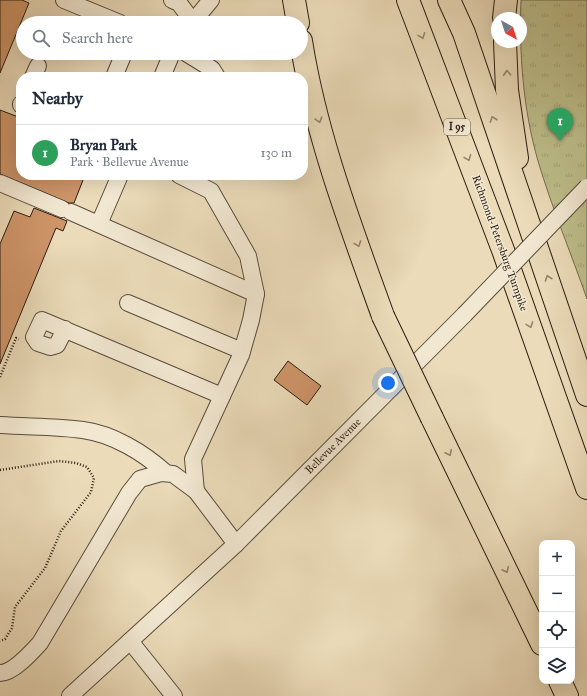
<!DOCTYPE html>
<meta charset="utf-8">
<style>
body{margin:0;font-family:"IM FELL Great Primer",serif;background:#f2f2f3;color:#1f2937}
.controls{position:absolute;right:12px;bottom:12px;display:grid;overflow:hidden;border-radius:8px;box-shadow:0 4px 16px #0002}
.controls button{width:36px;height:36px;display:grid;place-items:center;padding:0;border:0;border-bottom:1px solid #e0e1e3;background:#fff;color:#1f2937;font:20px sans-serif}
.compass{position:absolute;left:491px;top:12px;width:36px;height:36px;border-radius:50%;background:#fff;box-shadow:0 4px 16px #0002;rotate:141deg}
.you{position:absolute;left:388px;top:383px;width:14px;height:14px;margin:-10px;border:3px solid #fff;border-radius:50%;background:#1a73e8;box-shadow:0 0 0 6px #1a73e833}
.badge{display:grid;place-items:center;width:26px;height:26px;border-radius:50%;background:#8f2418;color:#fff;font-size:13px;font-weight:700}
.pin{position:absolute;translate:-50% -33px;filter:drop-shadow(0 1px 2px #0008)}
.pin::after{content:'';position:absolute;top:21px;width:14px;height:12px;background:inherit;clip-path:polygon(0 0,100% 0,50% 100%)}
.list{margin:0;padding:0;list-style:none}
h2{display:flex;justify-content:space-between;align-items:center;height:52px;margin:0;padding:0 16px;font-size:17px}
h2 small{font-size:13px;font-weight:400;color:#747a83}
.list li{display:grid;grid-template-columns:26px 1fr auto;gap:12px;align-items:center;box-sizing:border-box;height:56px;padding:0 16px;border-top:1px solid #e0e1e3}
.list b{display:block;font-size:15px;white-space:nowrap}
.list p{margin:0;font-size:13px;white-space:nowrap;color:#747a83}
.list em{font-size:13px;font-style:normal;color:#747a83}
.icon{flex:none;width:22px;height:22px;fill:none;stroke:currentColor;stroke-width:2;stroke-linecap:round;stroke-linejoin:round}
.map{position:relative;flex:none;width:587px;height:696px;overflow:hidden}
.search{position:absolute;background:#fff;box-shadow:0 4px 16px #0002;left:16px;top:16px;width:292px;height:44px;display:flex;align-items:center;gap:10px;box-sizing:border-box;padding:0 14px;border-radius:22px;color:#747a83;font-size:15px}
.panel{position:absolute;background:#fff;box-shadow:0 4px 16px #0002;left:16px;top:72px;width:292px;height:108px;border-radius:16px}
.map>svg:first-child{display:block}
</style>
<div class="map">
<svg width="587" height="696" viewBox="0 0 587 696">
<defs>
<pattern id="park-tufts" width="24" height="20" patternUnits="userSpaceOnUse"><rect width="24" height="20" fill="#bdbe8b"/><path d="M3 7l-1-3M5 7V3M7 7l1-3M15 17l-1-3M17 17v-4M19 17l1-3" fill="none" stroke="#a2a377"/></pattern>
</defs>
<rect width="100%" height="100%" fill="#ebdbb9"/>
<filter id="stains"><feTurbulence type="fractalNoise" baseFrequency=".005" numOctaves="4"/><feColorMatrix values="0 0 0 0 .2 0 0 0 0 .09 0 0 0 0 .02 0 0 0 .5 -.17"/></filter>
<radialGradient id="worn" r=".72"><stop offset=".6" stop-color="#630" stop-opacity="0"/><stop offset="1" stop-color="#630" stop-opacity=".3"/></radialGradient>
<path fill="url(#park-tufts)" stroke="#726d4e" d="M521,0H587V299C571,253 552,208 538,161C523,109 519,53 521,0Z"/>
<g fill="#ce9569" stroke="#281c12">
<path d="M0,0H22L29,3L0,73Z"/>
<path d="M0,110L21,118V175H85L74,203H69L0,174Z"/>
<path d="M34,208L67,221L63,231L56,228L0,364V244L14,211L30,217Z"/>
<path d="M288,361L321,386L307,405L274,380Z"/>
</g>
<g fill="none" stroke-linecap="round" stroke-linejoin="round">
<g stroke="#594c3c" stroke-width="18">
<g id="minor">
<path d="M64,0L120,23"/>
<path d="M172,0L179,3L193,22"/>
<path d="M192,23L211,0"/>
<path d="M186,53L212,69L217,77"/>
<path d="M33,77L38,66"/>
<path d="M114,77L124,53"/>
<path d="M162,77L172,53"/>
<path d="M21,104V105"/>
<path d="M179,175L211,191L248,256L256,294L251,320L241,355L193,459L196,491"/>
<path d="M0,183L62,209"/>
<path d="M71,212L256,294"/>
<path d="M99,224L120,175"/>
<path d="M128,303L242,351"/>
<path d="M65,329L57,345L50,347L38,343L34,337L42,320L222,396"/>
<path d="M0,425C27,427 56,426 83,430C113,434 144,453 166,473"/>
<path d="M130,641L174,696"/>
<path d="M0,673C13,673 31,653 40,643L129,493L140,479L161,473L173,474L196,491L236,544"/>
<path d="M70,696L236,544L465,314"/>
</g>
</g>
<g stroke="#281c12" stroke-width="24">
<g id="highway">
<path d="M294,0L298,23"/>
<path d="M408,0L503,250L587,488"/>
<path d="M449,0L464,33L587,395"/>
<path d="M504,18L506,0"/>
<path d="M301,41C316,136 351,227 383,316"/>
<path d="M505,42L507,90L517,158"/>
<path d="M432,418L542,644"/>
<path d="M560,681L567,696"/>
</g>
</g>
<g stroke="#281c12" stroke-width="2.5" stroke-dasharray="1 2" stroke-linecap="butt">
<path d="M0,377L16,338L19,339"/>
<path d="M0,470L59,461L76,463L87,467L94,478L91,492L61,531L45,568L15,607L12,628L5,639L0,641"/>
</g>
<use href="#minor" stroke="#f2e8d2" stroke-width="16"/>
<use href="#highway" stroke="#ebdbb9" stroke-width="22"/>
<g stroke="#594c3c" stroke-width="18" stroke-linecap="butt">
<path id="minor-bridge" d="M465,314L587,187"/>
</g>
<g stroke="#281c12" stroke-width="24" stroke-linecap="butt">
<path id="highway-bridge" d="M383,316L432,418"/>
</g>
<use href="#minor-bridge" stroke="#f2e8d2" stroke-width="16"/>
<use href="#highway-bridge" stroke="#ebdbb9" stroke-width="22"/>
</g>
<defs><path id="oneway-chevron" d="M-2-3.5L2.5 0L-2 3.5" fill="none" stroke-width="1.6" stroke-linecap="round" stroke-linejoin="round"/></defs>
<g stroke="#93856e">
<use href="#oneway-chevron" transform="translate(422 36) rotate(69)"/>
<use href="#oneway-chevron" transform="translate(507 73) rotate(-93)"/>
<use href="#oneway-chevron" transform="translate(493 119) rotate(-109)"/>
<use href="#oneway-chevron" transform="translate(319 120) rotate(74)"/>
<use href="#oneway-chevron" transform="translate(468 158) rotate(69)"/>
<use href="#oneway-chevron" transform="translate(358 244) rotate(70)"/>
<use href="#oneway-chevron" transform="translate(548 278) rotate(-109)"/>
<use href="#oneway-chevron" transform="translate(530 325) rotate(70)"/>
<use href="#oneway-chevron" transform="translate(449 453) rotate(64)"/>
<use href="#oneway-chevron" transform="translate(506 570) rotate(64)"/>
</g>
<g text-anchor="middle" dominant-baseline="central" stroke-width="3" stroke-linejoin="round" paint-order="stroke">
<rect fill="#f2e8d2" stroke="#65594c" stroke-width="1" x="444" y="119" width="26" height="16" rx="3"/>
<g font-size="10" font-weight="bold" fill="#281c12">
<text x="457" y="127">I 95</text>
</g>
<g font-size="11" fill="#281c12" stroke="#f2e8d2">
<text transform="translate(500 243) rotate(70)">Richmond-Petersburg Turnpike</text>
<text transform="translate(333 446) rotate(-45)">Bellevue Avenue</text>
</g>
</g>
<rect width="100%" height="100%" filter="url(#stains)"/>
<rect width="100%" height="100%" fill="url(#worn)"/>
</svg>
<div class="controls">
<button>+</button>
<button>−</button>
<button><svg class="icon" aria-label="locate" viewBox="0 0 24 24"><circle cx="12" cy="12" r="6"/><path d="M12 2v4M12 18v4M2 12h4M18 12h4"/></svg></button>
<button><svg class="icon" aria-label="layers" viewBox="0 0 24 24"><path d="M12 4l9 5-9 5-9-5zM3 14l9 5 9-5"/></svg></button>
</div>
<svg class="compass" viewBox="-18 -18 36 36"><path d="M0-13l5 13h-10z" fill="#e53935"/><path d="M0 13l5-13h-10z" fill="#747a83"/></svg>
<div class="you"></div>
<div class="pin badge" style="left:560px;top:141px;background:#2e9e5b">1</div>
<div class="search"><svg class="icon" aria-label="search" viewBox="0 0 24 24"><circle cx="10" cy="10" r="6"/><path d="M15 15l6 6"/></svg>Search here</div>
<section class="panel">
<h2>Nearby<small></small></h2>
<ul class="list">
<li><span class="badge" style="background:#2e9e5b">1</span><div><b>Bryan Park</b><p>Park · Bellevue Avenue</p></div><em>130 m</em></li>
</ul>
</section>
</div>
